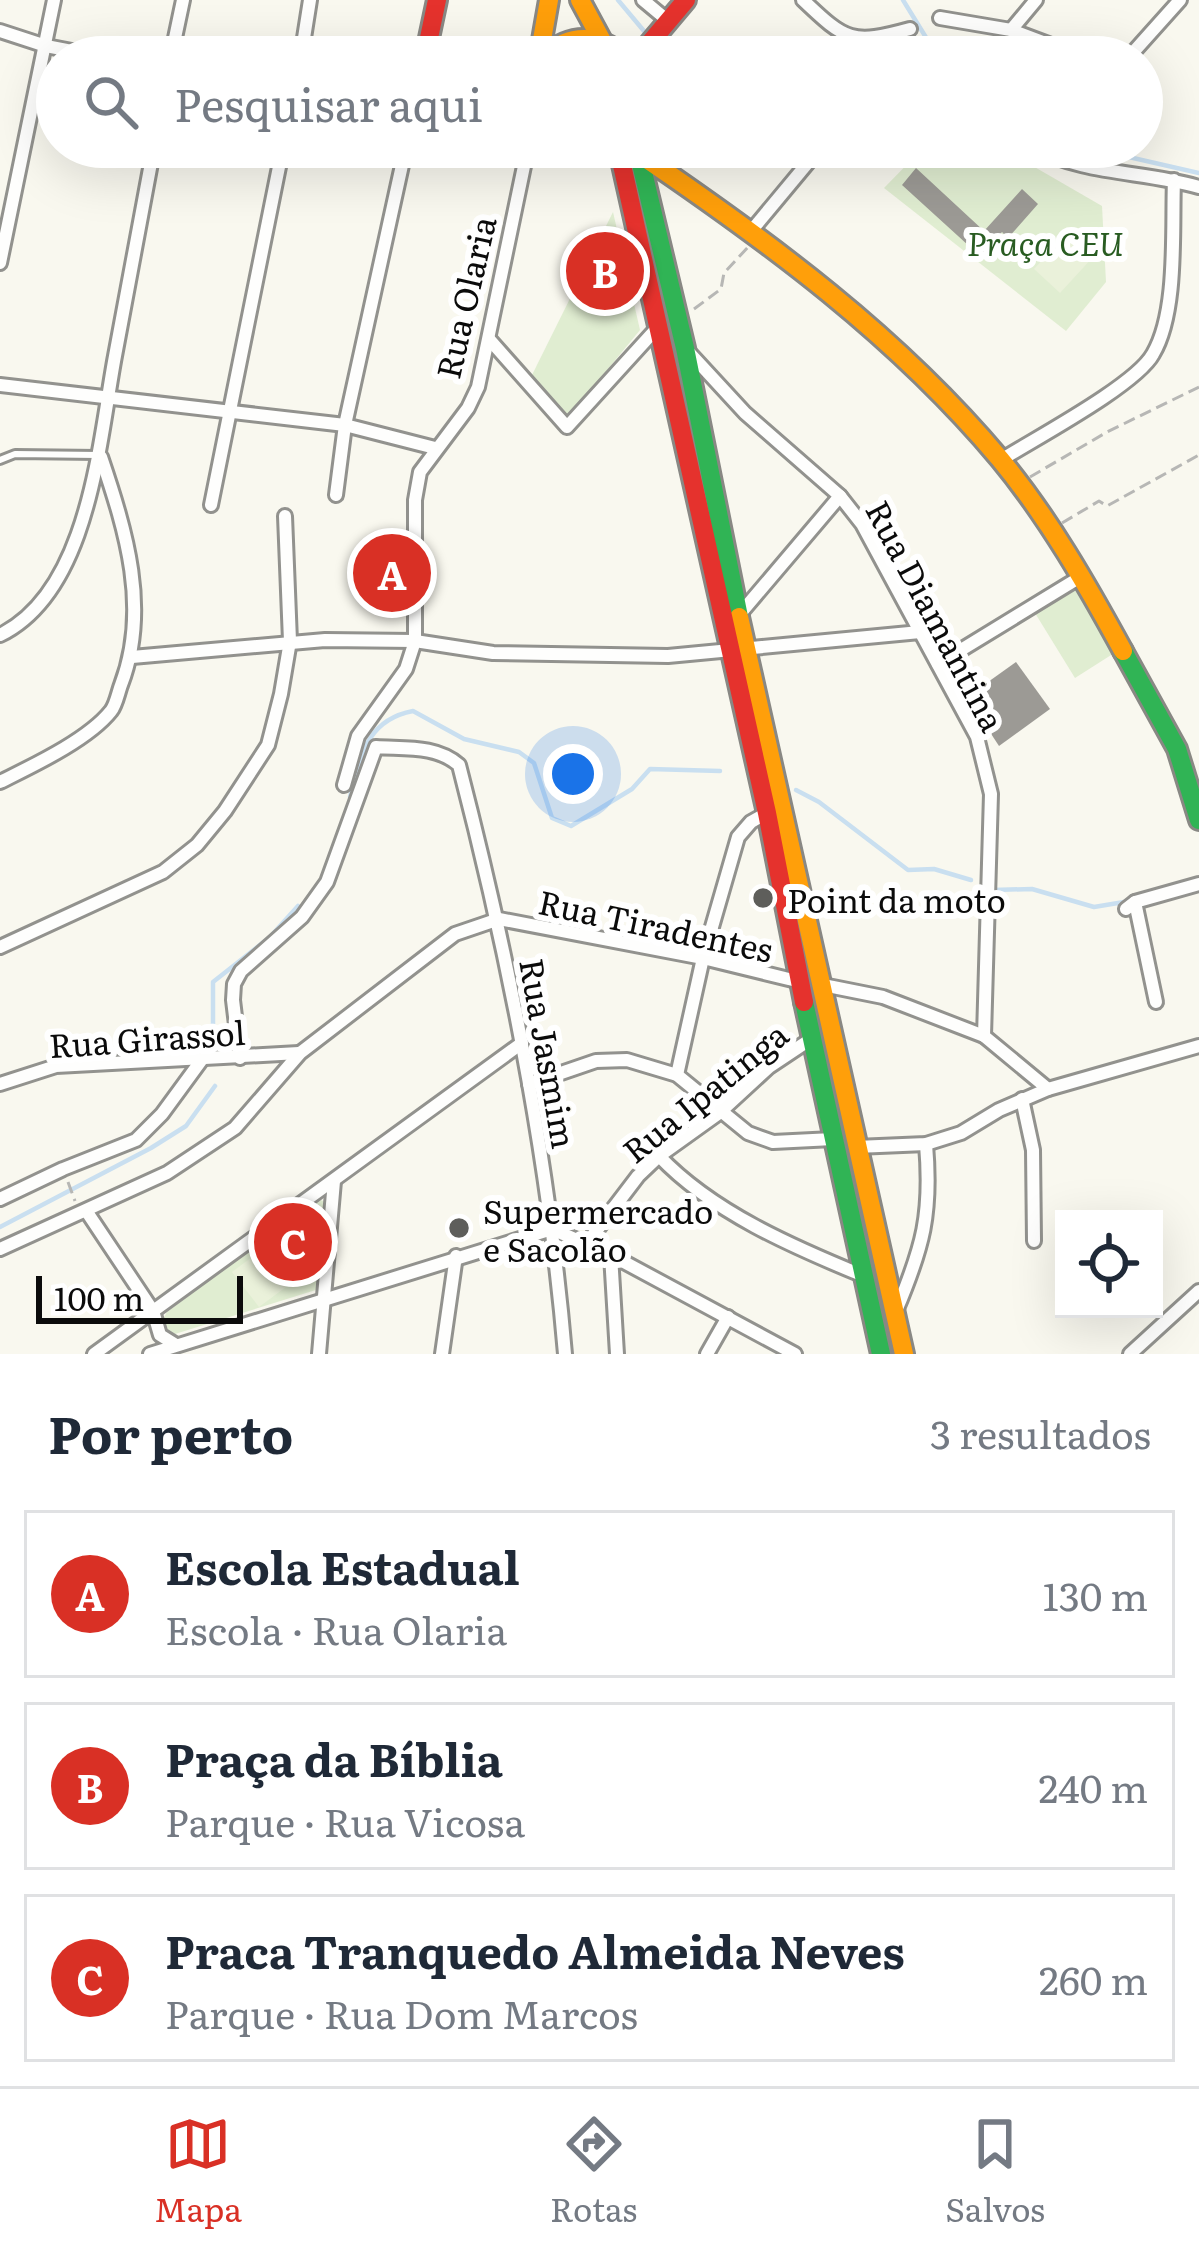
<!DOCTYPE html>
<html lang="pt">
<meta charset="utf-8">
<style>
body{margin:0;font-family:Literata,serif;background:#f2f2f3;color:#1f2937}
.controls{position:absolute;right:36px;bottom:36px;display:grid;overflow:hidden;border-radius:0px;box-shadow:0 12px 48px #0002}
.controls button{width:108px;height:108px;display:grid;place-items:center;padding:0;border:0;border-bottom:3px solid #e0e1e3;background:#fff;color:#1f2937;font:60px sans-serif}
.scale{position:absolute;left:36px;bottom:30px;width:207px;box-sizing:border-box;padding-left:12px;border:6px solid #0b0b0b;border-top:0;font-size:33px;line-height:42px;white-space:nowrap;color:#0b0b0b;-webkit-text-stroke:9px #fff;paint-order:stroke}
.you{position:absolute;left:573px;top:774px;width:42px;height:42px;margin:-30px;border:9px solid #fff;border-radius:50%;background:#1a73e8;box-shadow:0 0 0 18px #1a73e833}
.badge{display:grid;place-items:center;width:78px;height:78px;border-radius:50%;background:#d93025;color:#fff;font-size:39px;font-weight:700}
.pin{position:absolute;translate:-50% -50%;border:6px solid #fff;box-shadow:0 3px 12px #0006}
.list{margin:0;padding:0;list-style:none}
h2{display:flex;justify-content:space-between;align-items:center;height:156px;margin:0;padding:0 48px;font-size:51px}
h2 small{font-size:39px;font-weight:400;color:#747a83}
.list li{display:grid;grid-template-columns:78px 1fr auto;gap:36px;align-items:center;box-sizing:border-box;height:168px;margin:0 24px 24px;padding:0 24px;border:3px solid #e0e1e3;border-radius:0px}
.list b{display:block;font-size:45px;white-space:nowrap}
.list p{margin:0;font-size:39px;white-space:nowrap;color:#747a83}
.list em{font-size:39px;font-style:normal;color:#747a83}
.icon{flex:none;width:66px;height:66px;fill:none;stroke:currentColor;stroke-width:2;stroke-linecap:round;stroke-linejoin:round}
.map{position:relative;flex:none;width:1199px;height:1354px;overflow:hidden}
.search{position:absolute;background:#fff;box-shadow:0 12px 48px #0002;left:36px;right:36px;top:36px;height:132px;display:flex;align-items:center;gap:30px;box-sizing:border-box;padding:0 42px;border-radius:66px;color:#747a83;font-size:45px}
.sheet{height:732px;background:#fff}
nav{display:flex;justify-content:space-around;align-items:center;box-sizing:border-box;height:168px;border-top:3px solid #e0e1e3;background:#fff;font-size:33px;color:#747a83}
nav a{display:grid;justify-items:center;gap:6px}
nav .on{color:#d93025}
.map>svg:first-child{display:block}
</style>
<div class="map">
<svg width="1199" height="1354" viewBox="0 0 1199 1354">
<rect width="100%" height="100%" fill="#f9f8ef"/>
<g fill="#e0edd1">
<path d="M924,147H1000L1102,206L1106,282L1066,331L884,188Z"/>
<path d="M613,212L640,330L566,420L531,377Z"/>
<path d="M1081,584L1119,650L1075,678L1035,613Z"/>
<path d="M321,1200L327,1203L319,1289L175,1334L168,1331L163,1319L167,1312L314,1201Z"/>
</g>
<g fill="#eaf1da">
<path d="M1068,232L1094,256L1060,293L1034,269Z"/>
<path d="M293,1226L321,1261L259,1307L232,1272Z"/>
</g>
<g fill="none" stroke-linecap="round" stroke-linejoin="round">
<g stroke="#c9dff0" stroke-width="4.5">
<path d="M618,0L649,37"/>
<path d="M903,0L938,57"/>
<path d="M658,44L676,57"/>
<path d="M1085,147L1199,173"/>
<path d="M796,790L819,802L908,870L934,869L971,880"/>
<path d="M350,797C361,756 366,720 413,711L464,739L519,752L534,763L552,818L571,826L632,789L650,769L720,771"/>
<path d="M993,890L1032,889L1094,907L1124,902"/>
<path d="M213,1032V982L270,937L298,906"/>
<path d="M0,1227L151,1148L186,1126L215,1086"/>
</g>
</g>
<g fill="#9c9a95">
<path d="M916,168L984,231L1022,189L1038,204L1008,238L1002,232L980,256L902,185Z"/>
<path d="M1016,662L1050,709L999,746L967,697Z"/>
</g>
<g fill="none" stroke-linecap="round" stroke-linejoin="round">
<g stroke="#92928e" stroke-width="12">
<path id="lane" d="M0,460L15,454L98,455"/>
</g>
<g stroke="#92928e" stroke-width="18">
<g id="street">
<path d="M643,0L667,20"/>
<path d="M803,0C846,41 852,45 910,29"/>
<path d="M940,18L1011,30L1083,57"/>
<path d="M1011,30L1036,0"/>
<path d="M0,31L46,46L103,57"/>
<path d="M171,57L183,0"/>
<path d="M301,57L310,0"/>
<path d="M1129,57L1180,0"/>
<path d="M1033,147C1084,175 1144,171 1199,187"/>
<path d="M752,230L821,147"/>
<path d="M0,263L54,0"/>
<path d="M489,339L567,427L658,327"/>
<path d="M686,349L745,413L840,496L862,524L977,737L991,794L984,1036L1048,1089"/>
<path d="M0,385L345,425L435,448"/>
<path d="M1001,460C1036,438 1136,385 1153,354C1178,312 1172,229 1174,180"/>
<path d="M336,495L345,425L406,147"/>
<path d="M211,505L283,147"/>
<path d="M739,615L840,496"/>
<path d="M0,635C90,591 99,441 115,356C128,286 141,217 154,147"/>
<path d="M132,657L325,640L415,641L493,653L668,656L920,632"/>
<path d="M938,664L1082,576"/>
<path d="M0,782C32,766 88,740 111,711C116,705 118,693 121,685C150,609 126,531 101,457"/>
<path d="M344,785L358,736L406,669L415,641V500L420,472L468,408L478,387L528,147"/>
<path d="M1135,902L1156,1002"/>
<path d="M1126,909L1135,902L1199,884"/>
<path d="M0,947L163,872L197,845L225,811L268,745L281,694L290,641L285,516"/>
<path d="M823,985L883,997L984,1036"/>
<path d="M240,1058L233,1000L234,984L241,971L302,917L327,882L376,747C405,749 436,745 459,765C509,958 548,1154 565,1354"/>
<path d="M677,1075L703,958L738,837L751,822L767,813"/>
<path d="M0,1084L56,1066L299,1053"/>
<path d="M529,1084L596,1061L627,1060L677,1075L748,1133L773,1142L833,1139"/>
<path d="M1022,1099L1033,1150L1034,1241"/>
<path d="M856,1147L926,1144L961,1133L999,1110L1048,1089L1199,1046"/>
<path d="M659,1156C712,1212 793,1247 864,1276"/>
<path d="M0,1199L63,1169L136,1140L162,1114L203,1058"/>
<path d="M87,1212L153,1311L160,1335L176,1345"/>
<path d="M587,1243L638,1176L659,1156L719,1113L769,1067L811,1039"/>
<path d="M0,1249L167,1173L235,1128L300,1053L455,934L499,919L703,958L801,982"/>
<path d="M611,1255L617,1354"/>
<path d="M896,1311C923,1247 932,1214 926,1144"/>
<path d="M94,1354L522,1043"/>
<path d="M150,1354L552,1229L611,1255L795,1354"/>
<path d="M319,1354L334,1181"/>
<path d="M442,1354L456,1256"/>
<path d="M707,1354L728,1317"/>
<path d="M1130,1354L1199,1291"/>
</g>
</g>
<g stroke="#898884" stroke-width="24">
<g id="fast">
<path d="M637,147L685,348L739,617"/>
<path d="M1123,651L1177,749L1199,820"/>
<path d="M804,1002L881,1354"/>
</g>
</g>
<g stroke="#898884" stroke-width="24">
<g id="slow">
<path d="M580,0L601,39"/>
<path d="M539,57L549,0"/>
<path d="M543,57C570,33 598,33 625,57"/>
<path d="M638,153C769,242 897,336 1000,459C1048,517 1087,585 1123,651"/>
<path d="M739,617L904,1354"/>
</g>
</g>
<g stroke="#898884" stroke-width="24">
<g id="jam">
<path d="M425,57L437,0"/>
<path d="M638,57L686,0"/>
<path d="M618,147L767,813L804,1002"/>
</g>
</g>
<g stroke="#b7b7b5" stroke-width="3" stroke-dasharray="12 6" stroke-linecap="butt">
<path d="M694,309L721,289L724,273L749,246"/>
<path d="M1030,477L1107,432L1199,387"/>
<path d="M1062,523L1099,501L1107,506L1199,455"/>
<path d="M68,1182L75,1201"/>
</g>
<use href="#lane" stroke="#fefefd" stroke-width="6"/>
<use href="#street" stroke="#fefefd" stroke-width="12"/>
<use href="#fast" stroke="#30b455" stroke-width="18"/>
<use href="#slow" stroke="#ff9f0a" stroke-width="18"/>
<use href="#jam" stroke="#e5322d" stroke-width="18"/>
</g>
<g fill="#5e5e5b" stroke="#fff" stroke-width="4.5">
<circle cx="763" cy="898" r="12"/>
<circle cx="459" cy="1228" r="12"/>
</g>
<g text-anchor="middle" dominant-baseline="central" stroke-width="12" stroke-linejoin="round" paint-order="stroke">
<g font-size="33" font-style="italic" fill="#295c22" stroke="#fff">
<text x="1045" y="241">Praça CEU</text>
</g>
<g font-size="33" fill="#0b0b0b" stroke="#fff">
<text transform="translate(464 297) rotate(-77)">Rua Olaria</text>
<text transform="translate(937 615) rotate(62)">Rua Diamantina</text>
<text transform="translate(656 924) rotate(12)">Rua Tiradentes</text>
<text transform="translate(147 1037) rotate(-4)">Rua Girassol</text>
<text transform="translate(550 1053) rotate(80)">Rua Jasmim</text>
<text transform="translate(704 1091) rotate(-39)">Rua Ipatinga</text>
</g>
<g font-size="33" fill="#0b0b0b" stroke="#fff" text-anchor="start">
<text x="787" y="898">Point da moto</text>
<text x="483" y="1209">Supermercado<tspan x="483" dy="38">e Sacolão</tspan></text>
</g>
</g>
</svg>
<div class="controls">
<button><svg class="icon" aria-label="locate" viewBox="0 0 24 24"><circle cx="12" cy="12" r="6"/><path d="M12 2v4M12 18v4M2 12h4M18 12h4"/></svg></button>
</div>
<div class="scale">100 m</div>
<div class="you"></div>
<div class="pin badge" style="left:392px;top:573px">A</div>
<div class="pin badge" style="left:605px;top:271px">B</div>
<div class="pin badge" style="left:293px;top:1242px">C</div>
<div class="search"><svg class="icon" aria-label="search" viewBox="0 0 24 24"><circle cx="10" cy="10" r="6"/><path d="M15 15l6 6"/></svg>Pesquisar aqui</div>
</div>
<section class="sheet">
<h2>Por perto<small>3 resultados</small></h2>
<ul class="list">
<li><span class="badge">A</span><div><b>Escola Estadual</b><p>Escola · Rua Olaria</p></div><em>130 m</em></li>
<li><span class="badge">B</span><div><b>Praça da Bíblia</b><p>Parque · Rua Vicosa</p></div><em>240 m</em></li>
<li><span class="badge">C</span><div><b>Praca Tranquedo Almeida Neves</b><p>Parque · Rua Dom Marcos</p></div><em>260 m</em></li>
</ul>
</section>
<nav>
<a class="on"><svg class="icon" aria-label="map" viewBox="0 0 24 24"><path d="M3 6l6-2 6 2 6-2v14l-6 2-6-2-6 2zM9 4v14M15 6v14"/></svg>Mapa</a>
<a><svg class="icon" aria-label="directions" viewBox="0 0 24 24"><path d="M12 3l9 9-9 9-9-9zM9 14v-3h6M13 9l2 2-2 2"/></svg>Rotas</a>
<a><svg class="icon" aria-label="saved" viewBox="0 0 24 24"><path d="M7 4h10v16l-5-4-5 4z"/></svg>Salvos</a>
</nav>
